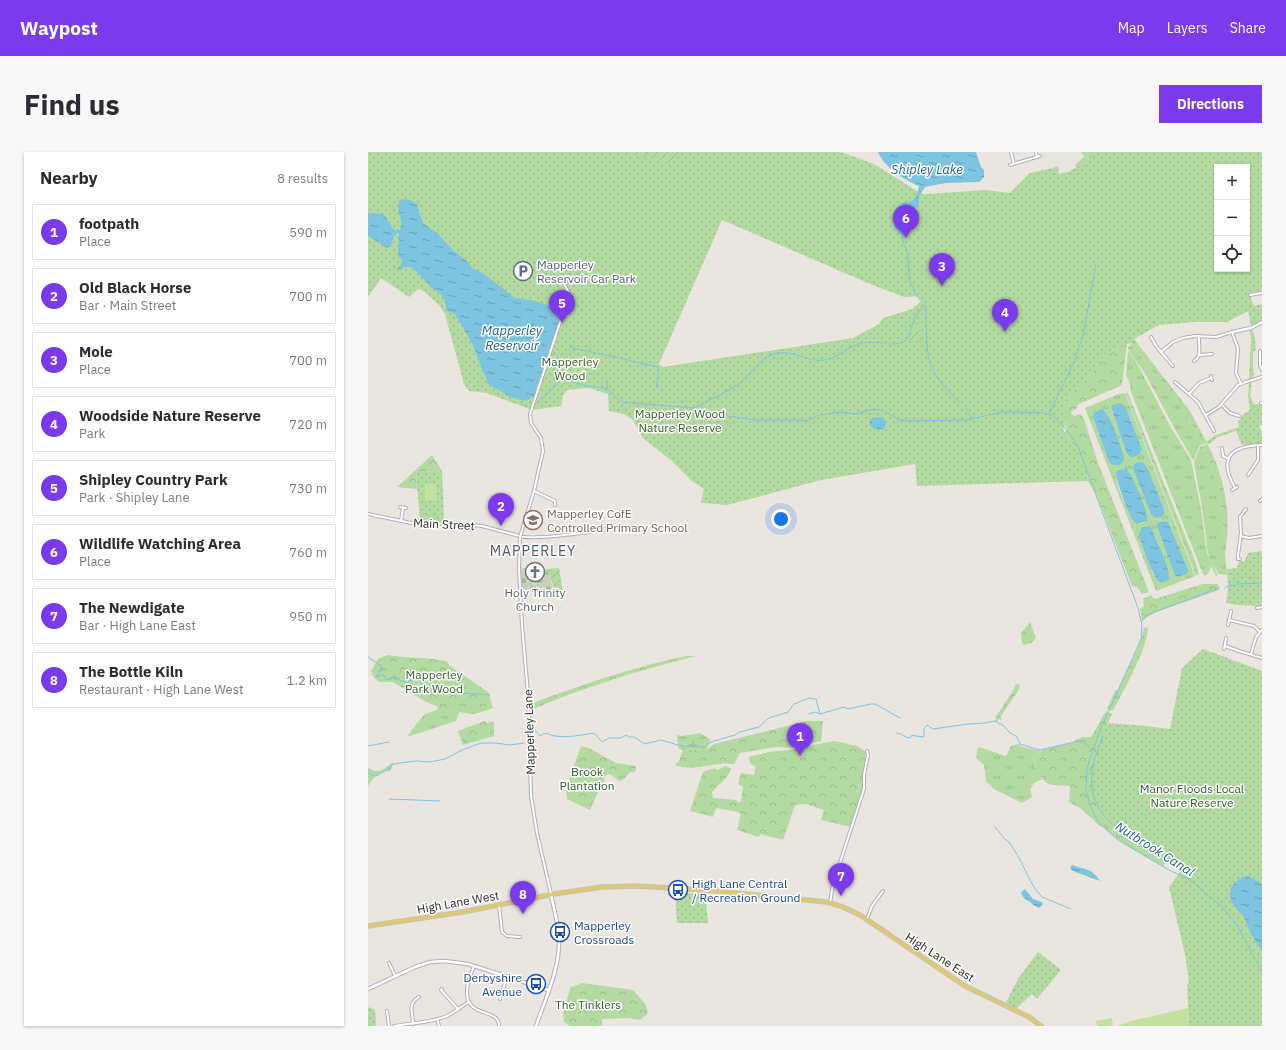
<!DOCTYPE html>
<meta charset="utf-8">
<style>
body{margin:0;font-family:"IBM Plex Sans",sans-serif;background:#f7f7f7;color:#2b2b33}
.controls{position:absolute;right:12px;top:12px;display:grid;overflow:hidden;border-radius:0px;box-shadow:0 1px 3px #0004}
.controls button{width:36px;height:36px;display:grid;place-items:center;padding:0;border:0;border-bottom:1px solid #e1e1e2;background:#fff;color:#2b2b33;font:20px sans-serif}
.you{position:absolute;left:413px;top:367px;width:14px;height:14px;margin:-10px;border:3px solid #fff;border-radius:50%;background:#1a73e8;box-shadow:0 0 0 6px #1a73e833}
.badge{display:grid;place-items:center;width:26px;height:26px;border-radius:50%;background:#7c3aed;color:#fff;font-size:13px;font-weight:700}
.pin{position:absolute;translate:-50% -33px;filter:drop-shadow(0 1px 2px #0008)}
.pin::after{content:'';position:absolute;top:21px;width:14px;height:12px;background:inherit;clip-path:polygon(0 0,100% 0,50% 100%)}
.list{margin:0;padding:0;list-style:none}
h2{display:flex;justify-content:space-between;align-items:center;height:52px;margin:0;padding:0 16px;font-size:17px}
h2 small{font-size:13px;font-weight:400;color:#7c7c81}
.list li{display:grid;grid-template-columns:26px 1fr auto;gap:12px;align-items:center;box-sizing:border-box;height:56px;margin:0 8px 8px;padding:0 8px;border:1px solid #e1e1e2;border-radius:0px}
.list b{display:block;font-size:15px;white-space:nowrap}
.list p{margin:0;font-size:13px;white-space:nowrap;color:#7c7c81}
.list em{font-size:13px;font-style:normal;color:#7c7c81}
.icon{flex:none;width:22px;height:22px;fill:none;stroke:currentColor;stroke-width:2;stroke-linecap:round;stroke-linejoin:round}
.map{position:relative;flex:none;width:894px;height:874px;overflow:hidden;border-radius:0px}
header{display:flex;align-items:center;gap:24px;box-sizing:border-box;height:56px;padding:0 20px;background:#7c3aed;color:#fff}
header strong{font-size:19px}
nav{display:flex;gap:22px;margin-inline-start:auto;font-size:14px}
.intro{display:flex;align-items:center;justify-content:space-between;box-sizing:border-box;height:96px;padding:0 24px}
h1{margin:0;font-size:28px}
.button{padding:10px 18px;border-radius:0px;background:#7c3aed;color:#fff;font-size:14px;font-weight:700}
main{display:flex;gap:24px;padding:0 24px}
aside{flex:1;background:#fff;border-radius:0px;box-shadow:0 1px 3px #0004}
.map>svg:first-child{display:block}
</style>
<header>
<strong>Waypost</strong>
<nav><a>Map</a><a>Layers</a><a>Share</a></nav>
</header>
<div class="intro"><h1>Find us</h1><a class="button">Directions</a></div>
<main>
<aside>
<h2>Nearby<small>8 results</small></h2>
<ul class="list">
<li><span class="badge">1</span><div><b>footpath</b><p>Place</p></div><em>590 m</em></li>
<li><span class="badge">2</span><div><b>Old Black Horse</b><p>Bar · Main Street</p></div><em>700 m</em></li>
<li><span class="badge">3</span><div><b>Mole</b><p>Place</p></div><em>700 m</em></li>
<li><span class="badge">4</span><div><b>Woodside Nature Reserve</b><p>Park</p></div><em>720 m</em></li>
<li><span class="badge">5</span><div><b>Shipley Country Park</b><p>Park · Shipley Lane</p></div><em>730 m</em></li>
<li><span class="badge">6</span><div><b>Wildlife Watching Area</b><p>Place</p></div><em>760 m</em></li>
<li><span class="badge">7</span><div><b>The Newdigate</b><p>Bar · High Lane East</p></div><em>950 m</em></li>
<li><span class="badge">8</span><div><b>The Bottle Kiln</b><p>Restaurant · High Lane West</p></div><em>1.2 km</em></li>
</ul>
</aside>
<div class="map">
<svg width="894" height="874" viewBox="0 0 894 874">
<defs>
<pattern id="grass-tufts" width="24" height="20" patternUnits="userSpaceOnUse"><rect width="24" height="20" fill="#b3daa1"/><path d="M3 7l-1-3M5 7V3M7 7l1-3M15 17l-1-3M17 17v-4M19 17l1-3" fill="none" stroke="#9abb8b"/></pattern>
<pattern id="forest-crowns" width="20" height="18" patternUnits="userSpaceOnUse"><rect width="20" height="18" fill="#b3daa1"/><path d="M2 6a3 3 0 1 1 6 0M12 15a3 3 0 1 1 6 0" fill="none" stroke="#9abb8b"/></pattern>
<pattern id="wetland-marsh" width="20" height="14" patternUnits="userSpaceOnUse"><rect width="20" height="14" fill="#b3daa1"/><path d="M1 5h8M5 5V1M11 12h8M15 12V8" fill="none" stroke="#9abb8b"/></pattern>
<pattern id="cemetery-stones" width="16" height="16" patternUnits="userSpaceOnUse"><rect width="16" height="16" fill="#c4d2b7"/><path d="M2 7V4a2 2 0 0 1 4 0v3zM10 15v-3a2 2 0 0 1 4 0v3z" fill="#a9b49e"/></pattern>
<pattern id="park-dots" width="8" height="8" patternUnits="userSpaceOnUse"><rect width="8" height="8" fill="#b3daa1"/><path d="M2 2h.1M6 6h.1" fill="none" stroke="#9abb8b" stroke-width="1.8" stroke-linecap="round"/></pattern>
<pattern id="garden-furrows" width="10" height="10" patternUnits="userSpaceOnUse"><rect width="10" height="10" fill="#b3daa1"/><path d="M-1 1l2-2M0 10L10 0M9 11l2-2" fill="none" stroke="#9abb8b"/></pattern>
<pattern id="water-ripples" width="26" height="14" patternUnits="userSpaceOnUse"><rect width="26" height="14" fill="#7dc4e0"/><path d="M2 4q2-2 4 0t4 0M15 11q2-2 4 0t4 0" fill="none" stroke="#679fb6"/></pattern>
</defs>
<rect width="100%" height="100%" fill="#eae5de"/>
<path fill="#eae2cf" d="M160,362L171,363V373L158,370Z"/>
<g fill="url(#grass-tufts)" fill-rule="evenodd">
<path d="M713,0H732L709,15L707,13L716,5Z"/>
<path d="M763,191L786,222L800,236L815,258L833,291L838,289V291L831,294L826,309C808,281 793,250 776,220C772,213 760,201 760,195L762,194Z"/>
<path d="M760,199L770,213L802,274L823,308L833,357L839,401L850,423L848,424L843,414L840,422L837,424L835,422L763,240L761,229L758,224Z"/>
<path d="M757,241L827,424L788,439L717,256L751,242ZM754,253L761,264L774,297L773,301L764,306L759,302L757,297L744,259V256ZM730,258H734C745,273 751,289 756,307L741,310L725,264L726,260ZM774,310L777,312L780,317L796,357V361L792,365H787L773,337L765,317L767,312ZM757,317L779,362V367L775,371L770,372C759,359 749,339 748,321ZM796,369L819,422L808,424L789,376L790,371ZM777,375L782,376C788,384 802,418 801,428L792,431L785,422L771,381L772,378Z"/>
<path d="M839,292L840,293L835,296C849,324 856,354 854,386L859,387L857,401L859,423L851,422L842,408L840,401L834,355L826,311L832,295Z"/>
<path d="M780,475C779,499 756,537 745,559L739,557L747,538H750L772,491L776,476Z"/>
<path d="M70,554L78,558L91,560L88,569L39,585L49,571L57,562L69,558Z"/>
<path d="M650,592L655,595L673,599L663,607L668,611L667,617L674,627L666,631L662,637L664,645L654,651L626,637L618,629L616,613L608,606L610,595L638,604L643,594Z"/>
<path d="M732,660L741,672L751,680L753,678L796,708V715C772,701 744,688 728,665L727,662Z"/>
</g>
<g fill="url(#forest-crowns)">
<path d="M764,187H766L822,259L838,289L833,291L815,258L800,236L786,222L763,191Z"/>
<path d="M758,191H759L754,233L709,253V256L702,260L706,264L713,262L716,267L730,311L781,440L774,442L769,435L764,434L729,344L720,329L710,301L697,280L699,277L697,273L698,271L695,255L698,245L714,233L735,204Z"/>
<path d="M759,239L828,411L831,422L828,424L758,242Z"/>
<path d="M840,293C855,322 862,355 859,387L854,386C856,354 849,324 835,295Z"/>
<path d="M64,303L74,319L48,320L49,337L29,335Z"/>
<path d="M835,432H850L851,438L788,460L774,468L772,457L776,454L775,447L783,443L786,447L790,446Z"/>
<path d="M662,470L668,486L663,491L656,493L654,492L653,481Z"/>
<path d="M20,503C39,506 59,505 78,509L82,514L120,540L125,556L114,560L105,562L78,558L58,550L25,530H11L4,523L3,519L10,507Z"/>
<path d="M318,504H327L265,521L202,542L165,557V551C215,532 266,515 318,504Z"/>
<path d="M648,532L652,533L650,539L633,564V568L627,566L645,539Z"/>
<path d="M738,559L744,562L739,573L727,608L753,678L751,680L741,672L732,660L727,662L728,665L737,676L732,674L712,656L701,650L702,634L685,633L679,631L674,627L667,617L668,610L663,607L676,597L706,590L707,588L715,585H723Z"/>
<path d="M117,569L118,571L126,569V584L95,593L90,579Z"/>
<path d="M439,569H455L453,589L422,596L408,595L372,601L366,612C361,612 357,611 353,612C340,613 318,619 307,613L311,609L315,598L339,597L346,592Z"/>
<path d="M466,589L489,594L498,600L500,603L495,623V636L483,675L453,668L456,658L438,652L427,653L415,688L392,682L391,685L369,678L373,662L370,660L348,656L345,665L322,659L335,620L346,616L349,618L358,614L363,617C360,627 351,631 344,640L345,646L368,648L372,651C374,646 374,640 375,635L370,632L373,621L386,623L388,615L382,611L381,605L401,600L422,598Z"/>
<path d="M213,594L221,596L248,611L268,614L267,620H262L255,628L251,629L242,622L237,623L235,636L231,638L222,658L199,647L198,639L200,638L201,628Z"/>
<path d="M25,610V613L22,619C11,619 6,625 0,634V616C12,623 15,617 25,610Z"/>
<path d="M214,831L265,838L278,853L280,861L272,868L260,866L234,867V874H202L196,870L195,860L203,834L205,835Z"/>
</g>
<path fill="url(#wetland-marsh)" d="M332,581L342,587L339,597L315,598L311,597L309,587V583L314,584Z"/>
<path fill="url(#cemetery-stones)" d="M155,416L179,417L186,440H153L152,420Z"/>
<g fill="url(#park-dots)" fill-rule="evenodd">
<path d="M0,0H473L506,12L549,39L555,42H560L617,38L642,41L662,21L684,16L690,14L691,22L700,20L709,15L731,0H894V139L881,141L886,154L894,152V167L883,174L880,159L859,170H827L791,173L766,187L768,191H763L747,197L735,204L714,233L698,245L695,255L698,271L695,277L710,301L720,329L549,334L547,312L453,328L359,353L335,351L333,350L336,337L324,329L304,309L275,286L265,268L256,262L241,259L240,242L221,236L199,238L195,243L193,254L164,258L119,241L101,239L96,232L77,162L71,153L54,138L50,137L41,145L13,126L0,145ZM849,15H879V117H849ZM354,68L507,134L536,145L550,144L553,149L544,157L515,166L511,172L485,186L295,215L291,212Z"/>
<path d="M882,178H884L887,185L888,199H886L885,201V214L886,225L881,227L883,188Z"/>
<path d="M884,230L882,243L886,253L893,251L894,253V273L891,274L894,280V291L874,293L868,279L850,285L840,293L838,290L846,284L871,275L870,268H872L875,262L882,258L880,244L881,231Z"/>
<path d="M74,319L76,370H52L48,320Z"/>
<path d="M894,399V454L868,453L858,451L860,437L859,417L869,416L871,409L876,410L880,401Z"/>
<path d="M835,497L894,519V874H821L819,832L821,831L817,802L801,735L814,717C748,681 698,655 740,571L777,574L802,577L814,516Z"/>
<path d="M307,741H337L340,771H309Z"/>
<path d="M670,800L693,818L669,847L664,842L648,857L638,850L650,827Z"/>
<path d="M0,855L7,858L8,874H0Z"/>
</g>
<g fill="url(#garden-furrows)">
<path d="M254,0H310L302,11Z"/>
<path d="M549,170H551V172L553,188L540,190Z"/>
<path d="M191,416L195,441L188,442L179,417Z"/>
</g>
<g fill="#c3e09e">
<path d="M57,332H68L69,348H57Z"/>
<path d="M820,856L821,874H750L763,869Z"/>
<path d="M744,866L745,874H729L728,869Z"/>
</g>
<g fill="url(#water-ripples)">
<path d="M510,0H608L613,15L616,18V25L611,30L577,31L557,35L551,44V52L542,64L536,84C524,79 526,67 528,56L534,51C546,52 549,44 551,34C535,27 517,16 510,0Z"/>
<path d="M36,47L42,48L49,52L53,66L56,72L70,82L85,98L101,111L104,116L116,122L147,146L160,148H163L192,157L189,168L190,171L165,246L163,245L161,248C147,251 132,238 120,232L118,225L115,220L105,193L87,162L79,159L76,147L73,142L64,136L47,118L42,115H36L32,118L29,117L33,113L34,108L30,104L31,82L29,81L26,84L23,94L19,96L0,84V61L16,62L23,74L28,79L32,78C36,67 27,59 32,48Z"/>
<path d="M752,251L756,254L759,259L774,297L772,302L764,306L759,302L757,297L743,255L745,253Z"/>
<path d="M734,257C744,265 752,292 756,305L755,310L751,313H745L741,310L725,265L726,260Z"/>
<path d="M509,265C515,265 517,267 518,272L516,277C511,278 506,277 502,274V267Z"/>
<path d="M773,310L776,311L780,317L796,357V362L793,365L787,366L783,362L765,317L766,312Z"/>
<path d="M758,315L760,316L759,318C764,322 778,356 779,363C779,365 779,367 779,369L769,372C761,367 749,331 748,321L751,318L757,317Z"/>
<path d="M796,369L800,370L820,418L819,422L810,425L807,423L789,375V371Z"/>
<path d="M781,374L783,375C787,387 803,415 801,428L793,431C785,427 774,393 771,383V381L773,376Z"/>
<path d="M704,713C717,718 724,716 732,729L705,719L702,716Z"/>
<path d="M880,724L894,732V799L883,782L875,763L869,758L863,749L862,742L863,735L871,727L876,725Z"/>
<path d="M657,737L665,747L674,750L675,752L671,756L665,753C662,748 654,748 653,740Z"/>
</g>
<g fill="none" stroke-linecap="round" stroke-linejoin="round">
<g stroke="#7dc4e0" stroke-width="1">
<path d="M534,83L535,90L540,102L541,127L548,143L552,148"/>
<path d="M104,103L105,102"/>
<path d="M556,152L558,157C559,178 556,204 567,222C573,232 583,241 591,250"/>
<path d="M524,192C528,192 534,192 537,189C546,179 542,165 556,155"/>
<path d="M203,193L204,196L238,203L290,215C292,224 287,229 289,236"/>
<path d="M189,218C199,227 207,232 220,234C226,235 234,235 239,237C245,240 248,247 254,250L326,256"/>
<path d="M239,236L240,229"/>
<path d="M171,249L197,225"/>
<path d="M326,256C340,248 356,242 369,233C383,223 391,205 409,201C426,198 441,211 457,208C470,206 478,196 490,192C498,189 509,191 518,191"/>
<path d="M330,256L354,263L387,268H427L438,269L449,264L459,262L471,260L487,262L506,257L516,259L532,268L539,269L599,268L634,260H645L675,261L683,263L687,266L696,275L709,292L770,456L774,473L773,487L731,581L719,616L718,638L722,653L730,670L750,688L801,718L821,727L855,756L868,771L894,820"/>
<path d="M598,257L604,266"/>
<path d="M681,262L707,208L712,193L716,179L728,112"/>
<path d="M857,436L862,433L867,434L869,432L894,431"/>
<path d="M774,469L779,463L784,461L851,436"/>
<path d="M0,505L12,513L13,516L15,518L11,519V522L8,524L9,525L14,523H16L19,528L27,524V527L31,526L32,529H36L39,531L41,530V528L44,529L49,526L52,529L53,532L57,536L62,535L66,537L70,534L76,539L81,540L122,543"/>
<path d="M441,562L447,560L452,562L476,555L480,557L503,552H507L532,566"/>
<path d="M628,570L631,564"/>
<path d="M165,576L172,584C178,579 181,583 187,584C200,586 213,583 226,581L234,590L241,586H252L258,583L261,585H266L277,592L293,588L313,594L336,595L343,590L367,583L372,580L391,575L401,566L420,560L426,552L441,546L448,547L452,562"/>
<path d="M528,581C534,581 537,586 542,586L544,583L553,585L556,584V577L559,573L565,577L600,572L617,571L627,569L636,574L640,579L649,585L652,592L665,596L672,598L711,589L715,590L725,598"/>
<path d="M735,584C732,593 727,603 725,613C715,669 762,683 798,711"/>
<path d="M0,594L21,590"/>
<path d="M0,621L7,624L10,623L20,617L23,613L31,611L49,609L62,610L77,607L94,598L113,591H128L142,593L156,591"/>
<path d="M21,647L72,649"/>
<path d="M626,674L637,687L641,690C647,699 653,708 657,718C662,728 666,737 674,745L703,757"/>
</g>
<g stroke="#aeafb9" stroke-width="4">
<g id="minor">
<path d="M643,0L646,12"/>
<path d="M668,0L669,5"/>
<path d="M642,13L672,4"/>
<path d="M882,143L894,141"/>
<path d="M783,185L788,194L805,214"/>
<path d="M892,199V213L894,218"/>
<path d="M793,200L805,190L815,186L827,184L848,185L864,180L870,197L868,221L873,232"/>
<path d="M832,203L844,202"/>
<path d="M826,209C835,204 830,193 831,184"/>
<path d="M843,224L844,228"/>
<path d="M807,230L830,250L846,279"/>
<path d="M821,242L831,231L843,226"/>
<path d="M893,251H894"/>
<path d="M854,253L862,261L871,264"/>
<path d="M838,263L851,255L870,233L878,230L894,225"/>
<path d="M854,296L855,304L861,307"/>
<path d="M880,323L890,308V293"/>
<path d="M867,336C850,306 862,294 894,293"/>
<path d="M864,338L869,335"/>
<path d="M166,339L187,349V353"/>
<path d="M892,349L894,347"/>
<path d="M32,355L38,356"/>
<path d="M0,362L43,371L96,372L114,374L148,383C160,390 231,379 247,375"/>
<path d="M33,369L35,356"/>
<path d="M872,384L881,386L894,384"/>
<path d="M872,407H870V403L873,382L872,365L878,357"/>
<path d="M889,456L894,455"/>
<path d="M861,468L886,474L892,480"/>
<path d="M860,473L863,459"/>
<path d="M857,494L871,499L894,506"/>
<path d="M856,497L858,486"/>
<path d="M883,502L888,485L894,478"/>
<path d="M183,742L169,681L163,644L160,542L154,473L151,416L152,385L166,339L175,299L173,286L163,271L162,262L200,146V139L196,132"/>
<path d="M462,751L465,732L496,637V623L500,603L499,599"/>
<path d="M131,753L134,780L139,784L152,785"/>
<path d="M499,767L504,754L515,739"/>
<path d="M21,811L27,824"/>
<path d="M106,814C103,822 99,830 99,838C97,867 131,855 131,874"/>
<path d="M74,837L73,838L90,857"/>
<path d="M132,847L139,824"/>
<path d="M19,859L21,874"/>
<path d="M69,867L71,874"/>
<path d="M45,872C45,860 39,852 51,845"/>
<path d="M26,874C44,871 62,871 79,864C87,860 94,854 101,850"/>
</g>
</g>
<g stroke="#aeafb9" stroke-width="4.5">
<g id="tertiary">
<path d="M864,180L883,176L894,170"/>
<path d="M0,837L47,815L62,810L76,809L100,812L180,838"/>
<path d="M168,874C177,848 192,816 191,788C191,773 186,758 183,743"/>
</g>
</g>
<g stroke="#c3c3c3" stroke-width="5.5">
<path id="primary" d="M0,774L95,760L186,742L234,735L269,734L336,738L459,750L475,755L492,763L597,834L661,865L673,874"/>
</g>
<use href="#minor" stroke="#fff" stroke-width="2"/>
<use href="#tertiary" stroke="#fff" stroke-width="2.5"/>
<use href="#primary" stroke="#e0c86d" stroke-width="3.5"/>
</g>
<defs>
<g id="parking-ring" transform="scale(1)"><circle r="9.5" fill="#fff" stroke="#5c6f8a" stroke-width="1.5"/><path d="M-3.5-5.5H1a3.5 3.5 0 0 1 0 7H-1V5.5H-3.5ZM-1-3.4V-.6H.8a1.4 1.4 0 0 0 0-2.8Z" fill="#5c6f8a"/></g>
<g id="school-ring" transform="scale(1)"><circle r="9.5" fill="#fff" stroke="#8d6e63" stroke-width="1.5"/><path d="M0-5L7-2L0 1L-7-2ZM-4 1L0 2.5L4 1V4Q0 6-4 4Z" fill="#8d6e63"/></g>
<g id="church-ring" transform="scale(1)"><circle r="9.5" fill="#fff" stroke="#6b7280" stroke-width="1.5"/><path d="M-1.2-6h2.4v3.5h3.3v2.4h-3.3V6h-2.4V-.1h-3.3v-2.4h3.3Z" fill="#6b7280"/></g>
<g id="bus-ring" transform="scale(1)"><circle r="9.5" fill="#fff" stroke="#1a4fb4" stroke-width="1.5"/><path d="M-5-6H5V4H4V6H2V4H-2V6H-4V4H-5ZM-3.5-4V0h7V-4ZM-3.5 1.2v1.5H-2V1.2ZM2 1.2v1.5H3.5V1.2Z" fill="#1a4fb4"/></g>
</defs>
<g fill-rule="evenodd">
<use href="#parking-ring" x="155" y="119"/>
<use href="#school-ring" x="165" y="368"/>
<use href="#church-ring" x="167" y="420"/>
<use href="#bus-ring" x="310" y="738"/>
<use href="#bus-ring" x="192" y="780"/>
<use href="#bus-ring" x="168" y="832"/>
</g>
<g text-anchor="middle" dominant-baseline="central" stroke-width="3" stroke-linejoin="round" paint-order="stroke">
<g font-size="12" fill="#4e5e75" stroke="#fff" text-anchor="start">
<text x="169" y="112">Mapperley<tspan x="169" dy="14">Reservoir Car Park</tspan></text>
</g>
<g font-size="12" fill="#2e5e23" stroke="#fff">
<text x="202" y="209">Mapperley<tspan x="202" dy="14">Wood</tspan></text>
<text x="312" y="261">Mapperley Wood<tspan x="312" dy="14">Nature Reserve</tspan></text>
<text x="66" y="522">Mapperley<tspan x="66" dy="14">Park Wood</tspan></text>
<text x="219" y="619">Brook<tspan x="219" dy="14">Plantation</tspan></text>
<text x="824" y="636">Manor Floods Local<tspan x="824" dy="14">Nature Reserve</tspan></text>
<text x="220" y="852">The Tinklers</text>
</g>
<g font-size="12" fill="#785e54" stroke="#fff" text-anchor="start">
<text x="179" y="361">Mapperley CofE<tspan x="179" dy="14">Controlled Primary School</tspan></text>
</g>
<g font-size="12" fill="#2a2a2a" stroke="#fff">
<text transform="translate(76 372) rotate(3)">Main Street</text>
<text transform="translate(161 580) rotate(-92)">Mapperley Lane</text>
<text transform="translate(90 750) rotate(-10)">High Lane West</text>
<text transform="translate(572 805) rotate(33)">High Lane East</text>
</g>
<g font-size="12" fill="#5b616d" stroke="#fff">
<text x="167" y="440">Holy Trinity<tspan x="167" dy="14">Church</tspan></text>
</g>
<g font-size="12" fill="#164399" stroke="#fff" text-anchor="start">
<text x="324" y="731">High Lane Central<tspan x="324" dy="14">/ Recreation Ground</tspan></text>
<text x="206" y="773">Mapperley<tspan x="206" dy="14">Crossroads</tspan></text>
<text x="154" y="825" text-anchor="end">Derbyshire<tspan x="154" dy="14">Avenue</tspan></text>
</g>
<g font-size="13" font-style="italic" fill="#1d638b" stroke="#fff">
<text x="559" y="17">Shipley Lake</text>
<text x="144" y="178">Mapperley<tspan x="144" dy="15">Reservoir</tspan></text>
<text transform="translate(787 697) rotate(32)">Nutbrook Canal</text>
</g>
<g font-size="14" letter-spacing="1" fill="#505675" stroke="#fff">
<text x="165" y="399">MAPPERLEY</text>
</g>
</g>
</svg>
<div class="controls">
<button>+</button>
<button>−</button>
<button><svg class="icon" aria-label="locate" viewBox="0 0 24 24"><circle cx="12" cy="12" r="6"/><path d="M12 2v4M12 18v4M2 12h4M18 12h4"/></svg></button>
</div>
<div class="you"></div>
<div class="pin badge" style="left:432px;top:604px">1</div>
<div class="pin badge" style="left:133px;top:374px">2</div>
<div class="pin badge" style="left:574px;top:134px">3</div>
<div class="pin badge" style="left:637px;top:180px">4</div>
<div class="pin badge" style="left:194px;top:171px">5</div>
<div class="pin badge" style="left:538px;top:86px">6</div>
<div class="pin badge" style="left:473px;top:744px">7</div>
<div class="pin badge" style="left:155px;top:762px">8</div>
</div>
</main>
